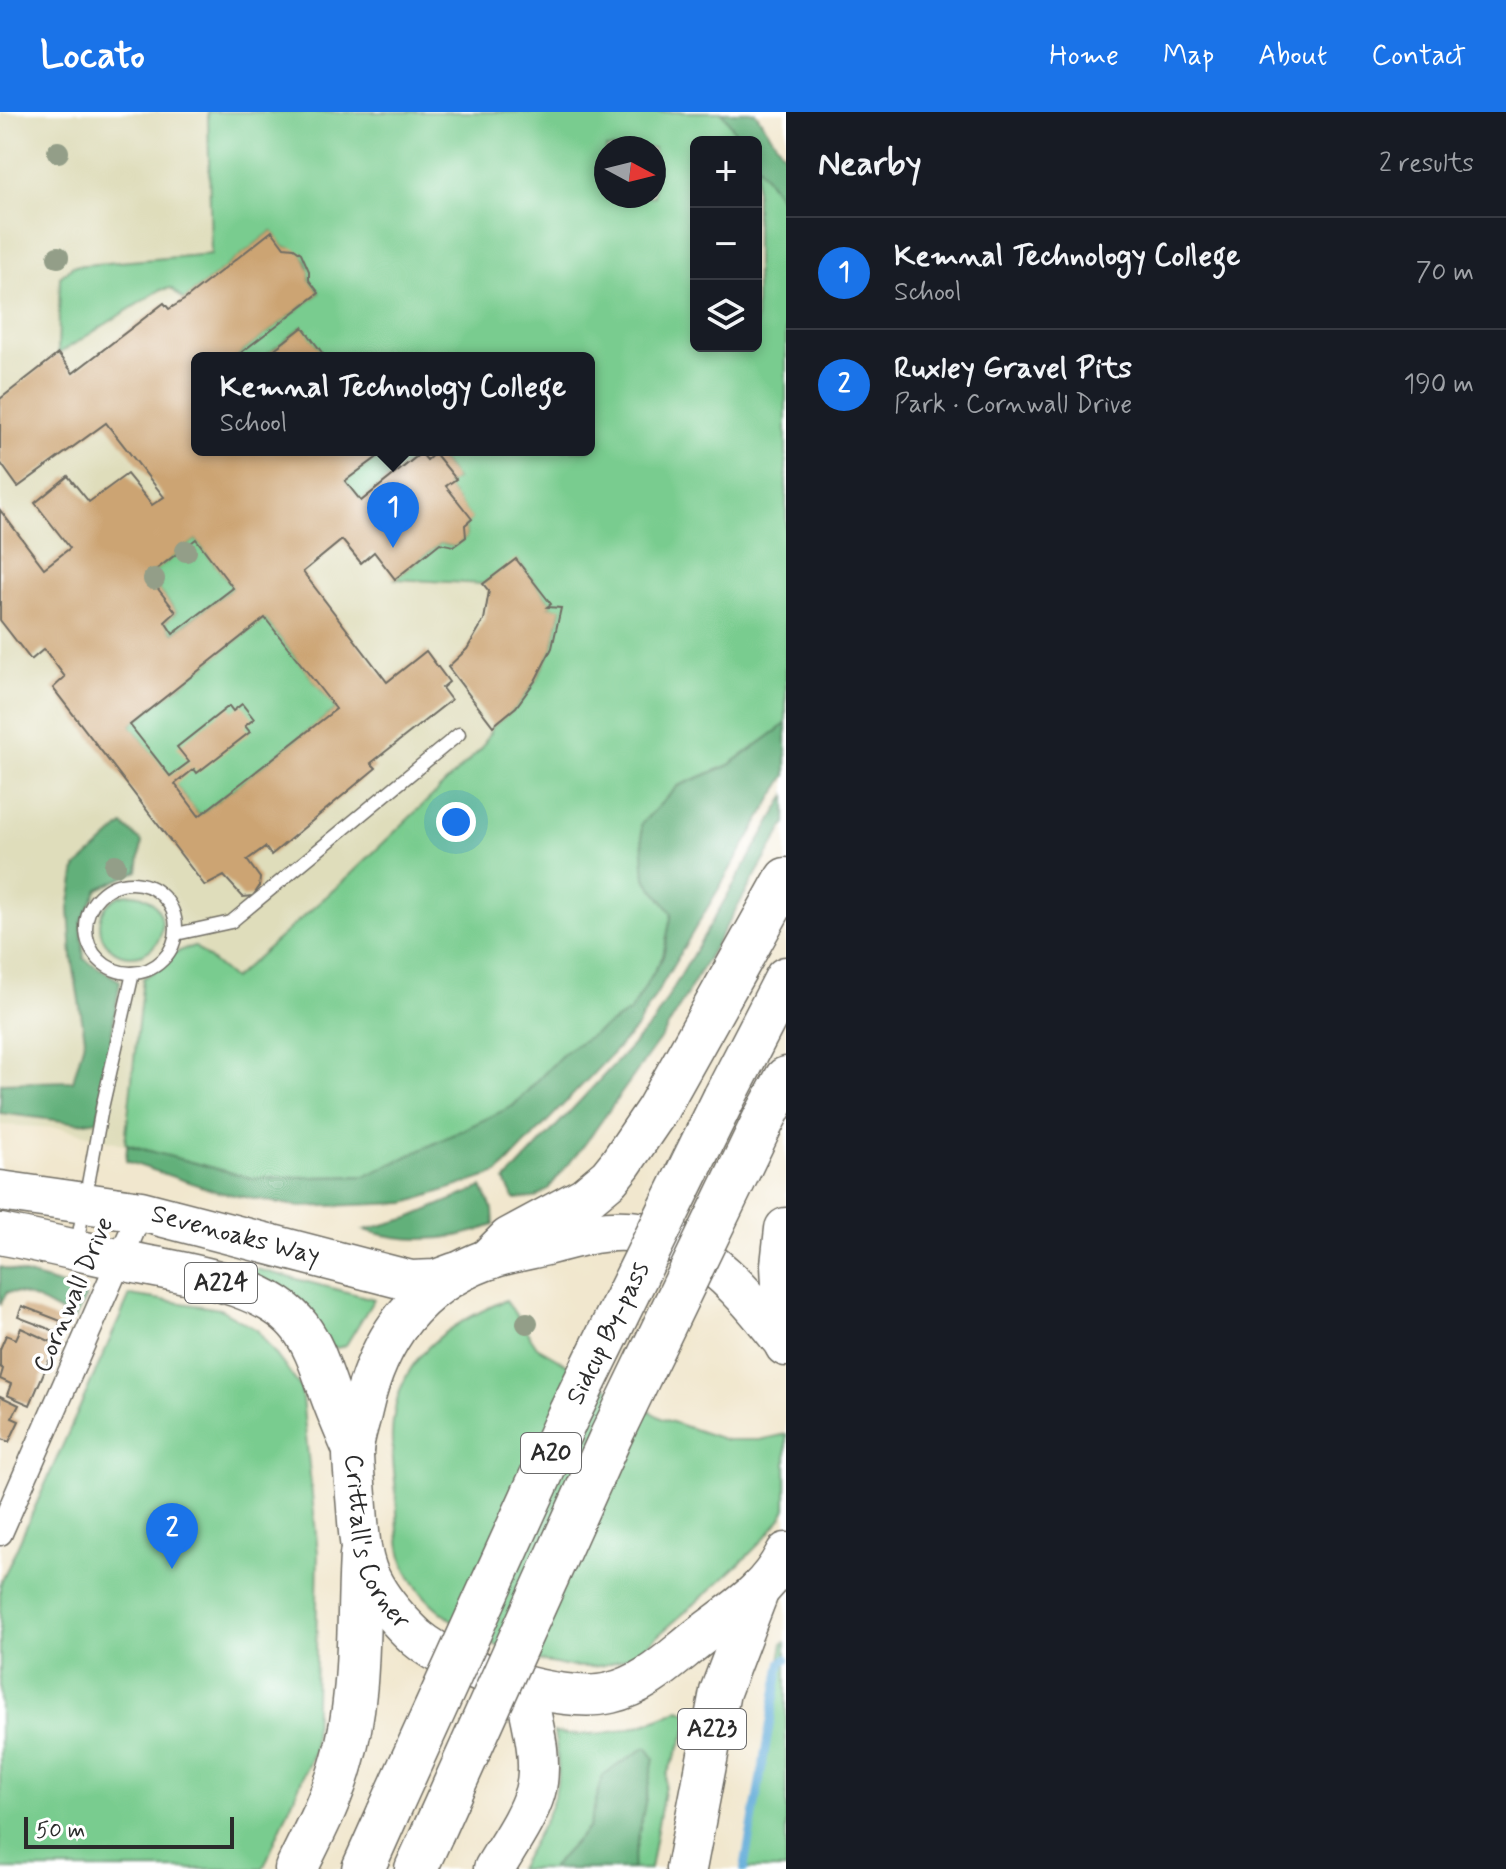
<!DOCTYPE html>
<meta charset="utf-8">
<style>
body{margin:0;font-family:Mynerve,sans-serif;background:#242831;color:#f1f3f6}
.controls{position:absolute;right:24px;top:24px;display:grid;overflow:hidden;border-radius:12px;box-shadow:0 4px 12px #0003}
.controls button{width:72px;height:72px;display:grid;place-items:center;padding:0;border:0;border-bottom:2px solid #363941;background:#171b24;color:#f1f3f6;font:40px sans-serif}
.compass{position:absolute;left:594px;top:24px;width:72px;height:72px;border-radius:50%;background:#171b24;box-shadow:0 4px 12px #0003;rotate:97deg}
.scale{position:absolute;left:24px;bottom:20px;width:210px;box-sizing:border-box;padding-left:8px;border:4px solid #2b2b2b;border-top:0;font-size:22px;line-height:28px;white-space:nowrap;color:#2b2b2b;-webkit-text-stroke:6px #fff;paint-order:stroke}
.you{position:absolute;left:456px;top:710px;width:28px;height:28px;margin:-20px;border:6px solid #fff;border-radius:50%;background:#1a73e8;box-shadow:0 0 0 12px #1a73e833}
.badge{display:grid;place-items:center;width:52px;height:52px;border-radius:50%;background:#1a73e8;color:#fff;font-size:26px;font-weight:700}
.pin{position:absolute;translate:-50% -66px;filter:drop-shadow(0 2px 4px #0008)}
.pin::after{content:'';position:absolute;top:42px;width:28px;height:24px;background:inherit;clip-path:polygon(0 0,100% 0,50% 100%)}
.popup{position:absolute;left:191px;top:240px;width:404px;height:104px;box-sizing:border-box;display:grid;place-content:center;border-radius:12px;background:#171b24;filter:drop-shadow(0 2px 6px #0005);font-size:26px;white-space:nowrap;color:#9ea1a6}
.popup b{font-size:30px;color:#f1f3f6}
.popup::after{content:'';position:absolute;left:50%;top:100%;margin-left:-16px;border:16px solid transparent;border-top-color:#171b24}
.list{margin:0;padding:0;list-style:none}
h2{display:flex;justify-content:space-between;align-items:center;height:104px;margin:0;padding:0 32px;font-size:34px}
h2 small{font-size:26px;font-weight:400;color:#9ea1a6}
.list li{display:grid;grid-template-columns:52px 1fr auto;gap:24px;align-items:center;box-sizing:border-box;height:112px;padding:0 32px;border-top:2px solid #363941}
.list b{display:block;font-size:30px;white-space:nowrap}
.list p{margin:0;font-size:26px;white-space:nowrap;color:#9ea1a6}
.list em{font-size:26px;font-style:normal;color:#9ea1a6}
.icon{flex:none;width:44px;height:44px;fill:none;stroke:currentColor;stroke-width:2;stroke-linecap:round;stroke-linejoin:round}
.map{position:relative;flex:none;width:786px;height:1757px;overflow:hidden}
header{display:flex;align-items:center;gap:48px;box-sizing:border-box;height:112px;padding:0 40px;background:#1a73e8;color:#fff}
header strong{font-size:38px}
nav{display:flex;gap:44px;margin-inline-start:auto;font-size:28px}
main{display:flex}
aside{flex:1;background:#171b24}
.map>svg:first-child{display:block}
</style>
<header>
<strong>Locato</strong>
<nav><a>Home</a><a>Map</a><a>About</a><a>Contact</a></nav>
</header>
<main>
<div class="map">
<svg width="786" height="1757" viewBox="0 0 786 1757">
<rect width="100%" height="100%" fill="#fff"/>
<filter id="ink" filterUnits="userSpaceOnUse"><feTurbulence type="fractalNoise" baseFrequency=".0125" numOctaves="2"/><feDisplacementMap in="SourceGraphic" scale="16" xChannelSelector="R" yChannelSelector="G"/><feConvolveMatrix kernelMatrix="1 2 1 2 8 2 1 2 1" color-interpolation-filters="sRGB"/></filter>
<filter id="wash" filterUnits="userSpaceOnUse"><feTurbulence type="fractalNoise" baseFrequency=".006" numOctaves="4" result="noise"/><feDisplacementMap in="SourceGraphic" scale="32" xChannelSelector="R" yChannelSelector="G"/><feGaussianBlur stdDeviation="1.8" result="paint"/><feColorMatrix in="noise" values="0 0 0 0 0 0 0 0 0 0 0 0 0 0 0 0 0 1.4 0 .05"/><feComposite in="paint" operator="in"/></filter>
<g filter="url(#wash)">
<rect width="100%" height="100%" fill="#f1e7ce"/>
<path fill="#dfddbb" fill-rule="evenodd" d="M0,0H755L786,45V639L255,1081L161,1042L61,1016L0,1013ZM696,30H756V234H696ZM606,36H654V84H606ZM197,246H589V338H197Z"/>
<g fill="#79cc8f" stroke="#527c5d" stroke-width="2" fill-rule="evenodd">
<path d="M208,0H722L742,30H696V234H756V51L786,94V612L729,653L678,674L645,766L672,801L663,844L631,899L566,939L513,994L444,1033L366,1064L252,1066L175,1047L125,1031L143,866L164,854L174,841L194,834L233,867L348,765L482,636L493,614L516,595L535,570L552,536L561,497L547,495L551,492L517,448L483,472L395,467L440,431L454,434L466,425L465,413L471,407L446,374L456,367L436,341L427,348L421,341L361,389L345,369L387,338H589V246H326L302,215L263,246H234L319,181L309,168C310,151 302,136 284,135L272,119L184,188L171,176L160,178L58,242L60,165L73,154L211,142ZM606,36H654V84H606Z"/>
<path d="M196,427L233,476L173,521L165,510L176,500L148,464Z"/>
<path d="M265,506L336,597L199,704L130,613Z"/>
<circle cx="131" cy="813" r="31"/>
<path d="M257,1157L374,1187L346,1233L338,1236L331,1234L250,1160Z"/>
<path d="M130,1183L220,1197L257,1218L301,1276L318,1441L314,1639L263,1757H0V1473Z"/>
<path d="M506,1188L537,1235L663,1307L726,1328H759L786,1322C786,1341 786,1379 786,1396C778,1425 671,1511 644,1536C626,1546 608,1555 587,1555C529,1556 440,1516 410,1465C396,1442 398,1408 396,1382C395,1362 391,1341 392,1321C395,1247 444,1214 506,1188Z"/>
<path d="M786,1530V1757H744L783,1531Z"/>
<path d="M680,1597L694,1604L667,1662L650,1757H518C546,1705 567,1683 554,1621C600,1626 639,1618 680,1597Z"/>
</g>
<g fill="#62b07a" stroke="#466e52" stroke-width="2">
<path d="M722,0H755L786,45V94L756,51V30H742Z"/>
<path d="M786,612V663L635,918L498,1061L406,1091L300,1095L218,1080L126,1049L127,1033L252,1066L366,1064L513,994L566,939L631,899L663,845L672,801L645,766L641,712L678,674L729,653Z"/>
<path d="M786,683V711L665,920L585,1032L548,1077L534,1086L514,1087L505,1069L653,911Z"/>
<path d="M123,713L142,730L138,759L98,777L81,811L84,847L120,869L98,1008L79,1011L0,1001L1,971L73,969L85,926L72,845L69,796L76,756Z"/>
<path d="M482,1075L493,1098L494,1113C452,1130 407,1131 364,1118L409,1106Z"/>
<path d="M0,1155L62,1173L86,1185L75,1207C52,1198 31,1180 7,1180L0,1193Z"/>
<path d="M646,1635L654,1646L632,1757H550L589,1715L603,1663Z"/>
</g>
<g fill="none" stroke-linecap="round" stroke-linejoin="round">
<path stroke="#60abd8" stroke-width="8" d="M744,1757L781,1550L786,1547"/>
</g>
<g id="blocks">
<g fill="#cca473" fill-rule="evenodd">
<path d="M272,119L284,135L294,136L301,141L309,159V168L319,181L234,246H197V338H387L345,369L361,389L421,341L427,348L435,341L456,367L446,374L472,407L465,413L466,425L454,434L440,431L395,467L374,440L361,451L342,428L303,460L387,570L426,539L449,570L442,576L451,588L371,651L376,656L271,743L265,735L247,748L260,766L259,775L253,784L243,785L224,764L205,774L53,576L65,565L44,537L31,548L0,508V398L44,456L70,436L35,391L68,364L89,390L127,362L152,393L164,385L106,311L18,375L0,350V287L58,242L73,261L164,191L169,197L184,188ZM196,427L233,476L173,522L165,510L176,500L148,464ZM265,506L336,597L199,704L175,672L194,657L197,661L250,620L245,614L254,607L242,592L233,599L229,594L177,635L189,650L170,664L130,613Z"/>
<path d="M303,215L326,246H263Z"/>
<path d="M516,447L551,492L547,495L561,496L552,536L535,569L516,595L493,614L448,555L467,537L484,508L489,479L483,472Z"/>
<path d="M22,1194L61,1209L57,1220L18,1205Z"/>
<path d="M21,1216L56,1232L30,1293L7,1283L11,1272L0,1267L3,1257L0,1255V1237L6,1223L16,1227Z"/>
<path d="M0,1284L19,1293L12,1306L19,1309L9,1330L0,1326Z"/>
</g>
</g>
</g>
<g filter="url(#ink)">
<use href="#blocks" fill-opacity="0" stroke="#706d64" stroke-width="2"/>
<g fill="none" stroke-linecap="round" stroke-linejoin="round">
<g stroke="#706d64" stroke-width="15">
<g id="service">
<circle cx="131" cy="816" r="45"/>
<path d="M176,822L231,810L459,622"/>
<path d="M77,1132L102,996L133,861"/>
</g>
</g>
<g stroke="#706d64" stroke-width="27">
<path id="minor" d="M0,1421L141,1099"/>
</g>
<g stroke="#706d64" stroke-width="43">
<g id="primary">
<path id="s1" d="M0,1079L141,1099L411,1169L436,1168L455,1161"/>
<path d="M0,1122C42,1130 84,1140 126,1149C178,1161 265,1169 300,1215C314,1234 320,1254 328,1276C335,1297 344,1317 353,1338"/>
<path id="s2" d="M786,1233C736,1170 685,1106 594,1121C578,1124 562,1129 546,1133C529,1137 501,1142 486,1148C416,1174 378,1227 362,1298C359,1312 353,1327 353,1340C353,1355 355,1369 356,1384C359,1415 358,1446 374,1474C384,1492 402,1512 417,1526C454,1558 562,1593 610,1581C644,1573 667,1551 693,1530C729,1501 765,1483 786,1441"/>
<path d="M494,1757C508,1733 527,1707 535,1680C544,1647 531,1607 525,1575"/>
<path d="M686,1757L720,1580L757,1483"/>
</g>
</g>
<g stroke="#706d64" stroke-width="45">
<g id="trunk">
<path d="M724,986L786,866"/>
<path d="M764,1007L786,966"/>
<path d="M490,1146L509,1127L585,1086L609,1066L621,1051L657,998L786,767"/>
<path d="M786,1233L782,1153L786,1117"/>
<path d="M296,1757C313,1722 332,1687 342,1650C362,1584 357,1511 361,1443"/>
<path d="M363,1757L388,1701"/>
<path d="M416,1757L432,1722"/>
</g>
</g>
<use href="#service" stroke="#fff" stroke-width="12"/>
<use href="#minor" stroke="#fff" stroke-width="24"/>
<use href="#primary" stroke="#fff" stroke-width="40"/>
<use href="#trunk" stroke="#fff" stroke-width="42"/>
<g stroke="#706d64" stroke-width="45" stroke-linecap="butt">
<g id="trunk-bridge">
<path id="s3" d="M388,1701L568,1304L724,986"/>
<path d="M432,1722L611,1324L764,1007"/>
</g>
</g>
<use href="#trunk-bridge" stroke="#fff" stroke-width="42"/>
</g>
<g fill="#939e88">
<circle cx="58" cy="40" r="11"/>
<circle cx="58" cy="145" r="11"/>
<circle cx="186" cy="439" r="11"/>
<circle cx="154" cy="467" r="11"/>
<circle cx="115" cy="753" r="11"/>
<circle cx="527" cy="1211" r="11"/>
</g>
</g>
<g text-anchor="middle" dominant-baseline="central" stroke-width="7" stroke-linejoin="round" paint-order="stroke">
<g fill="#fff" stroke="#6b6b6b" stroke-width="2">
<rect x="185" y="1151" width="72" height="40" rx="6"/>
<rect x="521" y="1321" width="60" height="40" rx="6"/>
<rect x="678" y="1597" width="68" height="40" rx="6"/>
</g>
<g font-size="24" font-weight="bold" fill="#2b2b2b">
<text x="221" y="1171">A224</text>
<text x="551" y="1341">A20</text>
<text x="712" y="1617">A223</text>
</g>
<g font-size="26" fill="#2b2b2b" stroke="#fff">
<text stroke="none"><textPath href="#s1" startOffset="240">Sevenoaks Way</textPath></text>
<text transform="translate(74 1183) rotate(-67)">Cornwall Drive</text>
<text stroke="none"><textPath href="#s3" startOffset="528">Sidcup By-pass</textPath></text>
<text stroke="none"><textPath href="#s2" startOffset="688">Crittall's Corner</textPath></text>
</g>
</g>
</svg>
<div class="controls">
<button>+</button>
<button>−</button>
<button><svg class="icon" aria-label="layers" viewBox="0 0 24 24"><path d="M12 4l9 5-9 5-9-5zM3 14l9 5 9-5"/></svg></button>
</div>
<svg class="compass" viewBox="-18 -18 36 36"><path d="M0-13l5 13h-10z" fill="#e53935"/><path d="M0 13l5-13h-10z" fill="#9ea1a6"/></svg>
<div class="scale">50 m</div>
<div class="you"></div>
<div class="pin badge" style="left:393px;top:436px">1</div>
<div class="popup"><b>Kemnal Technology College</b>School</div>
<div class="pin badge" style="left:172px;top:1457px">2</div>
</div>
<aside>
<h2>Nearby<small>2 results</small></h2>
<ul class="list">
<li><span class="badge">1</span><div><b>Kemnal Technology College</b><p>School</p></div><em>70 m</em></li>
<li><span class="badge">2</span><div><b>Ruxley Gravel Pits</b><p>Park · Cornwall Drive</p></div><em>190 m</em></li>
</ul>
</aside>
</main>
